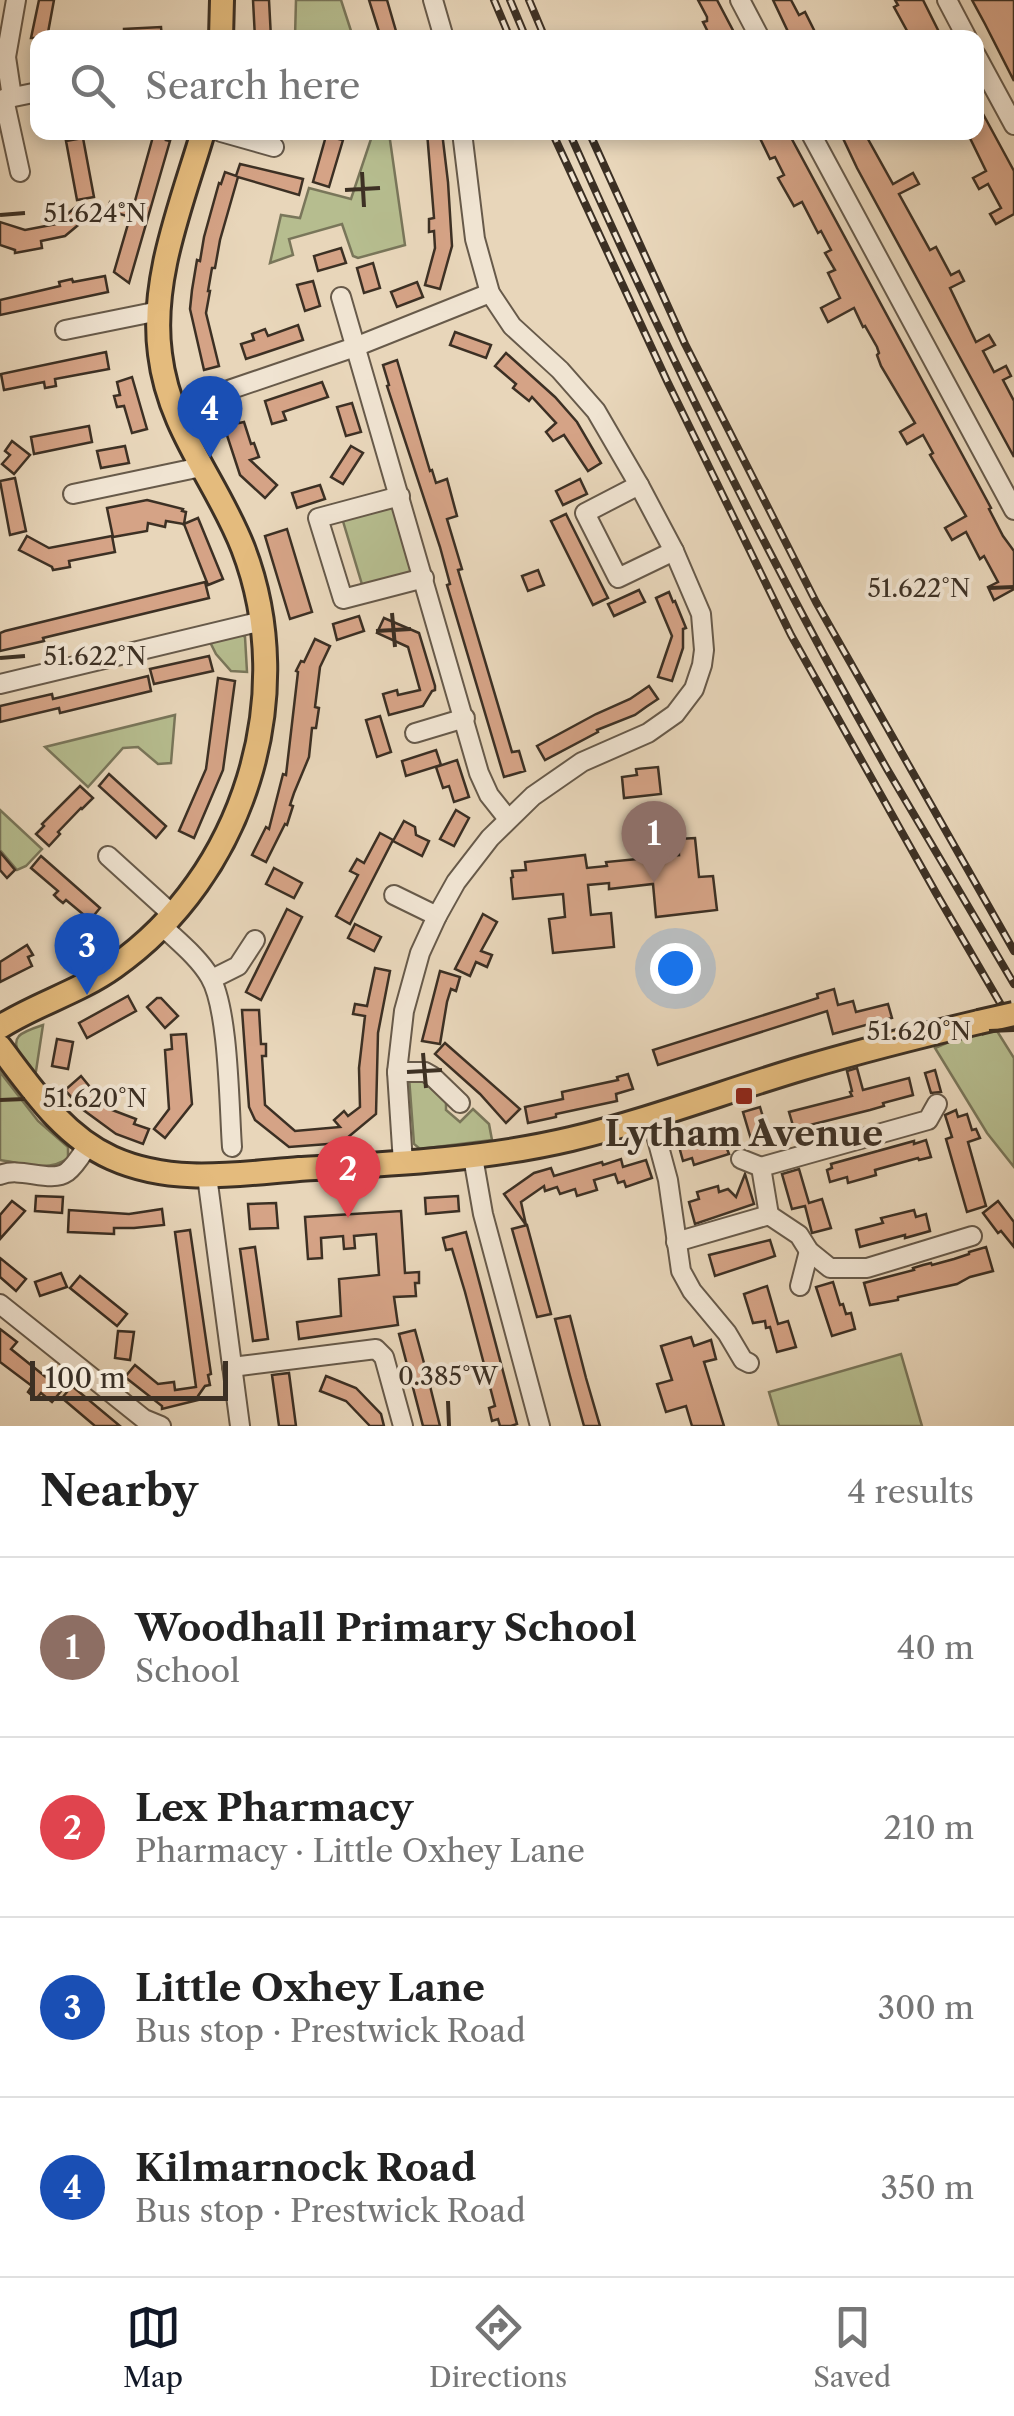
<!DOCTYPE html>
<meta charset="utf-8">
<style>
body{margin:0;font-family:"Libre Caslon Text",serif;background:#f2f2f2;color:#222}
.scale{position:absolute;left:30px;bottom:25px;width:198px;box-sizing:border-box;padding-left:10px;border:5px solid #3c3024;border-top:0;font-size:28px;line-height:35px;white-space:nowrap;color:#3c3024;-webkit-text-stroke:8px #f0e4d2;paint-order:stroke}
.you{position:absolute;left:675px;top:968px;width:35px;height:35px;margin:-25px;border:8px solid #fff;border-radius:50%;background:#1a73e8;box-shadow:0 0 0 15px #1a73e833}
.badge{display:grid;place-items:center;width:65px;height:65px;border-radius:50%;background:#111827;color:#fff;font-size:32px;font-weight:700}
.pin{position:absolute;translate:-50% -82px;filter:drop-shadow(0 2px 5px #0008)}
.pin::after{content:'';position:absolute;top:52px;width:35px;height:30px;background:inherit;clip-path:polygon(0 0,100% 0,50% 100%)}
.list{margin:0;padding:0;list-style:none}
h2{display:flex;justify-content:space-between;align-items:center;height:130px;margin:0;padding:0 40px;font-size:42px}
h2 small{font-size:32px;font-weight:400;color:#767676}
.list li{display:grid;grid-template-columns:65px 1fr auto;gap:30px;align-items:center;box-sizing:border-box;height:180px;padding:0 40px;border-top:2px solid #e0e0e0}
.list b{display:block;font-size:38px;white-space:nowrap}
.list p{margin:0;font-size:32px;white-space:nowrap;color:#767676}
.list em{font-size:32px;font-style:normal;color:#767676}
.icon{flex:none;width:55px;height:55px;fill:none;stroke:currentColor;stroke-width:2;stroke-linecap:round;stroke-linejoin:round}
.map{position:relative;flex:none;width:1014px;height:1426px;overflow:hidden}
.search{position:absolute;background:#fff;box-shadow:0 5px 15px #0003;left:30px;right:30px;top:30px;height:110px;display:flex;align-items:center;gap:25px;box-sizing:border-box;padding:0 35px;border-radius:20px;color:#767676;font-size:38px}
.sheet{height:850px;background:#fff}
nav{display:flex;justify-content:space-around;align-items:center;box-sizing:border-box;height:140px;border-top:2px solid #e0e0e0;background:#fff;font-size:28px;color:#767676}
nav a{display:grid;justify-items:center;gap:5px}
nav .on{color:#111827}
.map>svg:first-child{display:block}
</style>
<div class="map">
<svg width="1014" height="1426" viewBox="0 0 1014 1426">
<rect width="100%" height="100%" fill="#e8d6ba"/>
<filter id="stains"><feTurbulence type="fractalNoise" baseFrequency=".002" numOctaves="4"/><feColorMatrix values="0 0 0 0 .2 0 0 0 0 .09 0 0 0 0 .02 0 0 0 .5 -.17"/></filter>
<radialGradient id="worn" r=".72"><stop offset=".6" stop-color="#630" stop-opacity="0"/><stop offset="1" stop-color="#630" stop-opacity=".3"/></radialGradient>
<g fill="#b6bd8f" stroke="#79765a" stroke-width="2.5">
<path d="M296,0H341L353,37H295Z"/>
<path d="M373,133H389L405,245L358,258L353,256L342,224L289,239L293,255L270,263L281,215L300,218L309,188L351,199Z"/>
<path d="M394,505L416,577L364,591L342,518Z"/>
<path d="M241,634L245,637L247,672L231,671L216,654L210,642Z"/>
<path d="M175,715L171,763L158,764L138,747L123,748L88,787L45,747Z"/>
<path d="M0,810L42,849L26,866L17,870L0,850Z"/>
<path d="M992,1023L1014,1058V1167L987,1133L935,1048Z"/>
<path d="M43,1025L36,1071L35,1073C28,1065 9,1047 19,1036C24,1031 37,1027 43,1025Z"/>
<path d="M0,1072L38,1121L68,1147V1158C49,1173 22,1163 0,1160Z"/>
<path d="M422,1076L446,1099V1110L460,1122L473,1109L489,1124L492,1140L420,1149L414,1144L409,1077Z"/>
<path d="M901,1354L922,1426H779L769,1392Z"/>
</g>
<g fill="#d5a386" stroke="#3c3024" stroke-width="2.5">
<path d="M39,0H54L47,38H31Z"/>
<path d="M253,0H269L271,38H255Z"/>
<path d="M369,0H387L398,38H381Z"/>
<path d="M698,0H717L737,38H711L703,22L707,21V17Z"/>
<path d="M773,0H791L799,15L805,12L818,38H791Z"/>
<path d="M895,0H923L942,38H911L894,7L898,5Z"/>
<path d="M972,0H1014V81L985,24Z"/>
<path d="M161,27L162,38H124V29Z"/>
<path d="M976,101L1014,171V214L996,224L990,214L1001,208L988,184L979,189L973,178L986,171L967,132H976Z"/>
<path d="M427,132H442L448,182L452,246L440,289L425,285L435,248L434,231L429,232V219L434,218Z"/>
<path d="M757,132H788L991,508L989,509L1003,536L1014,551V589L994,600L988,587L998,582L984,556L980,559L966,532L952,540L945,528L966,516L930,455L933,453L923,435L907,444L900,432L915,423L881,366L877,355L879,353L877,347L865,326L863,327L854,308L828,322L821,308L840,298L828,273L835,270L825,253L831,250L821,231L818,233L802,202L794,206L778,178L784,175L775,157L770,159Z"/>
<path d="M840,132H864L893,184L913,173L919,184L899,194L930,250L936,247L951,275L959,271L964,281L950,288L976,342L989,335L995,345L983,351L994,372L1006,366L1011,376L1003,380L1014,401V457L857,168Z"/>
<path d="M154,133L167,137L166,140L170,141L129,283L114,272L130,217L107,210L110,202L133,208Z"/>
<path d="M326,136L343,140L329,187L313,182Z"/>
<path d="M83,138L94,197L77,200L66,141Z"/>
<path d="M240,164L303,179L299,195L238,177L220,240L215,268H212L208,291H210L206,313L219,366L204,370L190,309L192,290L197,260L200,261L204,237L219,183L221,184L225,172L236,176Z"/>
<path d="M79,204L89,216L65,236L41,241L42,248L15,253V250L0,245V222L25,230L56,224Z"/>
<path d="M341,248L346,263L318,271L314,256Z"/>
<path d="M373,263L380,288L364,293L357,268Z"/>
<path d="M105,276L108,292L0,315V300L60,286L59,282L72,279L73,282Z"/>
<path d="M313,281L320,306L305,311L297,285Z"/>
<path d="M417,282L423,297L397,307L391,292Z"/>
<path d="M298,325L303,340L246,359L241,344L254,340L252,334L265,329L268,336Z"/>
<path d="M455,332L491,345L486,358L450,345Z"/>
<path d="M106,352L109,369L55,379L56,386L45,388L44,382L4,390L1,374Z"/>
<path d="M506,353L555,397L577,422L601,463L588,471L564,435L553,441L546,432L556,423L532,397L529,401L513,388L516,384L495,366Z"/>
<path d="M397,360L430,471L432,470L436,483L447,479L457,516L447,519L462,569L458,570L512,752L519,751L525,771L504,777L447,585L450,584L440,547L387,386L389,385L383,365Z"/>
<path d="M132,377L147,429L132,433L124,406L117,407L114,396L120,395L117,382Z"/>
<path d="M322,382L328,397L283,412L286,420L272,424L265,401Z"/>
<path d="M352,403L361,432L346,436L337,407Z"/>
<path d="M235,412L239,423L244,422L251,444L254,443L259,457L250,460L277,485L265,498L240,475L221,417Z"/>
<path d="M89,426L92,442L34,454L31,437Z"/>
<path d="M12,441L30,455L14,474L2,464L10,455L5,451Z"/>
<path d="M125,446L129,463L101,468L97,451Z"/>
<path d="M351,446L363,453L343,484L331,477Z"/>
<path d="M15,478L26,531L10,535L0,481Z"/>
<path d="M580,479L587,494L563,505L556,491Z"/>
<path d="M320,485L325,499L297,508L292,493Z"/>
<path d="M147,500L183,509L182,511L186,512L184,524L198,518L223,579L208,585L184,524L166,521L165,527L148,523L147,531L113,537L107,508Z"/>
<path d="M566,514L608,598L593,605L551,521Z"/>
<path d="M287,529L312,612L290,619L265,536Z"/>
<path d="M27,536L49,548L112,536L115,552L69,561L70,567L53,570L52,567L19,550Z"/>
<path d="M538,570L544,585L528,591L522,576Z"/>
<path d="M205,582L209,598L43,638L44,641L0,651V633L5,631Z"/>
<path d="M639,590L645,602L614,616L608,604Z"/>
<path d="M669,592L673,602L675,601L686,628L683,629V648L672,681L658,677L672,636L656,598Z"/>
<path d="M359,616L364,631L337,640L333,624Z"/>
<path d="M384,618L419,633L435,686V690L432,691L423,706L389,715L383,694L397,690L398,695L420,690L408,647L377,633Z"/>
<path d="M315,639L330,646L320,667L315,707L319,708L316,728H312L309,757L294,793L290,805L293,806L287,825L285,824L266,862L252,855L266,827L269,829L283,774L286,775L298,672L296,671L301,661L304,662Z"/>
<path d="M209,656L213,671L154,684L150,669Z"/>
<path d="M148,676L151,691L60,713L59,708L0,722V706L52,694L53,699Z"/>
<path d="M218,678L235,681L223,770L194,838L179,831L206,769Z"/>
<path d="M649,686L658,699L646,707L635,715L597,730L598,732L545,760L537,746L596,714L630,699Z"/>
<path d="M380,716L391,752L377,757L366,720Z"/>
<path d="M436,750L441,765L406,776L402,761Z"/>
<path d="M457,760L469,797L454,802L449,786L443,788L436,767Z"/>
<path d="M658,767L661,794L624,798L622,777L637,775L636,769Z"/>
<path d="M109,774L166,826L156,838L99,786Z"/>
<path d="M80,786L93,798L82,809L81,808L58,832L60,834L49,846L36,834L44,826L42,824Z"/>
<path d="M456,810L469,818L454,846L440,839Z"/>
<path d="M404,821L415,827L416,835L429,841L422,856L393,841Z"/>
<path d="M380,833L393,840L350,924L336,916L358,875L350,871L357,859L364,863Z"/>
<path d="M695,838L699,877L713,876L717,910L656,917L653,884L609,889V883L588,885L591,915L611,913L614,947L553,953L549,919L565,917L563,894L513,899L511,878L513,877L512,871L526,870L525,862L585,855L587,868L607,866L606,862L679,855L678,839Z"/>
<path d="M0,852L15,870L7,878L0,870Z"/>
<path d="M41,856L100,908L90,920L66,900L63,903L58,899L54,895L58,891L31,868Z"/>
<path d="M274,868L302,883L294,898L266,884Z"/>
<path d="M287,909L302,917L261,1000L246,992Z"/>
<path d="M483,914L497,922L481,951L492,955L487,967L476,962L470,976L455,969Z"/>
<path d="M355,924L381,937L374,951L348,938Z"/>
<path d="M93,928L100,941L92,946L94,948L67,964L58,949Z"/>
<path d="M27,945L33,955L28,957L32,966L0,982V962Z"/>
<path d="M375,968L390,971L378,1033L376,1114L341,1143L289,1147L255,1120L249,1107L242,1010H259L261,1044H266V1056H262L265,1105L295,1131L340,1127L334,1120L344,1111L348,1116L360,1107L359,1068L365,1016L353,1014L355,1004L367,1006Z"/>
<path d="M440,971L460,977L456,991L451,989L447,1002L440,1044L422,1041Z"/>
<path d="M834,989L838,1005L853,1001L856,1012L888,1004L892,1018L833,1034L827,1011L658,1065L653,1050L818,998L817,994Z"/>
<path d="M128,996L136,1011L87,1038L79,1023Z"/>
<path d="M157,998H161L178,1016L165,1028L147,1007Z"/>
<path d="M186,1034L192,1104L165,1138L154,1129L169,1109L165,1050L172,1049L171,1035Z"/>
<path d="M57,1039L73,1042L68,1069L52,1066Z"/>
<path d="M445,1043L520,1109L506,1123L480,1094L435,1054Z"/>
<path d="M857,1068L863,1090L909,1078L913,1095L883,1103L884,1106L870,1110L794,1129L789,1112L852,1096L850,1092L852,1091L847,1071Z"/>
<path d="M935,1070L941,1092L931,1093L925,1073Z"/>
<path d="M628,1074L633,1089L616,1094L617,1101L556,1114V1117L528,1123L525,1107L563,1099L562,1092L618,1080L617,1077Z"/>
<path d="M81,1076L99,1098L102,1094L111,1101L107,1108L136,1119L134,1124L149,1129L143,1144L116,1134L82,1109L65,1090Z"/>
<path d="M760,1107L770,1141L753,1146L743,1112Z"/>
<path d="M956,1110L958,1117L967,1114L972,1130L976,1129L980,1138L968,1142L986,1206L967,1212L946,1139L952,1137L945,1115Z"/>
<path d="M718,1126L729,1154L694,1165L692,1158L683,1161L677,1139Z"/>
<path d="M926,1140L931,1157L919,1160L918,1158L875,1170L876,1175L848,1183L847,1177L830,1182L827,1170L832,1168L831,1164L914,1141V1144Z"/>
<path d="M621,1159L623,1167L646,1160L652,1178L626,1187L624,1181L618,1183L615,1174L594,1180L597,1190L577,1196L575,1189L560,1194L557,1187L545,1191L544,1186L521,1202L526,1225L504,1194L534,1173L551,1168L554,1176L602,1162L603,1165Z"/>
<path d="M799,1169L809,1203L822,1199L831,1228L812,1233L805,1206L792,1209L782,1174Z"/>
<path d="M745,1174L754,1204L695,1224L689,1202L699,1199L697,1192L718,1186L719,1192L728,1189L736,1197Z"/>
<path d="M36,1196L63,1197L62,1213L35,1211Z"/>
<path d="M458,1196L459,1211L426,1214L425,1198Z"/>
<path d="M12,1201L25,1211L0,1239V1215Z"/>
<path d="M998,1201L1014,1222V1247L1001,1231L998,1233L983,1213Z"/>
<path d="M276,1203L278,1228L250,1229L248,1204Z"/>
<path d="M162,1209L164,1225L134,1228H114V1234L68,1232L69,1210L129,1214Z"/>
<path d="M914,1210L916,1217L926,1214L930,1231L905,1238V1235L860,1247L856,1230L883,1223L881,1218Z"/>
<path d="M401,1211L405,1273L419,1272V1283H415L416,1296L394,1297L398,1325L299,1339L297,1322L341,1316L339,1279L379,1275L376,1234L354,1236L355,1248L344,1249L343,1236L321,1238L322,1258L308,1259L305,1217Z"/>
<path d="M527,1225L551,1314L537,1317L512,1229Z"/>
<path d="M190,1230L211,1374L208,1375L210,1385L205,1386L198,1396V1400L162,1409V1406L125,1377L135,1365L158,1384L174,1382L175,1390L196,1387L175,1232Z"/>
<path d="M466,1232L517,1424L511,1426H500L498,1419L492,1421L489,1408L495,1406L465,1292L452,1249L446,1250L443,1238Z"/>
<path d="M770,1240L775,1256L715,1276L709,1255Z"/>
<path d="M255,1247L268,1339L253,1341L240,1249Z"/>
<path d="M986,1247L993,1271L970,1277L957,1284L898,1297V1300L870,1305L864,1283L914,1270L913,1268L923,1265L931,1263L932,1265L954,1259L969,1254V1252Z"/>
<path d="M0,1258L26,1279L16,1291L0,1277Z"/>
<path d="M61,1273L67,1287L40,1296L35,1282Z"/>
<path d="M80,1276L127,1314L117,1326L70,1288Z"/>
<path d="M833,1282L840,1305L843,1304L846,1314L851,1313L855,1329L832,1336L816,1287Z"/>
<path d="M767,1286L778,1324L788,1321L796,1347L777,1352L770,1327L766,1328L765,1321L753,1323L744,1294Z"/>
<path d="M570,1316L586,1378L600,1426H584L570,1376L555,1319Z"/>
<path d="M0,1329L17,1342L11,1349L62,1390L52,1402L41,1393L36,1399L28,1392L32,1386L0,1362Z"/>
<path d="M415,1330L427,1374L440,1426H423L399,1334Z"/>
<path d="M118,1331L134,1332L130,1360L115,1358Z"/>
<path d="M691,1337L694,1346L711,1340L716,1359L704,1362L724,1426H692L686,1406L666,1412L657,1384L672,1380L661,1346Z"/>
<path d="M289,1373L296,1426H279L272,1375Z"/>
<path d="M326,1376L356,1388L381,1414L384,1426H370L346,1401L320,1391Z"/>
<path d="M72,1386L120,1426H95L62,1398Z"/>
</g>
<g fill="none" stroke-linecap="round" stroke-linejoin="round">
<g stroke="#675a4a" stroke-width="22">
<g id="minor">
<path d="M433,0L444,38"/>
<path d="M740,0L760,38"/>
<path d="M947,0L967,38"/>
<path d="M976,55L1014,125"/>
<path d="M12,97L6,57L16,0"/>
<path d="M4,99L20,172"/>
<path d="M4,99L38,92"/>
<path d="M221,132L274,147"/>
<path d="M810,132L1014,510"/>
<path d="M341,297L479,773L489,795L508,819"/>
<path d="M65,330L159,311"/>
<path d="M173,409L355,347L490,293"/>
<path d="M639,485L585,513L618,578L674,551"/>
<path d="M73,494L201,467"/>
<path d="M400,496L318,518L343,599L424,578"/>
<path d="M0,684L262,621"/>
<path d="M415,733L465,718"/>
<path d="M108,856L173,915"/>
<path d="M394,895L437,916"/>
<path d="M162,926C179,942 199,958 210,977C229,1009 229,1107 232,1147"/>
<path d="M212,979L238,966L255,940"/>
<path d="M397,1072H425L432,1076L460,1103"/>
<path d="M651,1117L668,1180L681,1271L692,1291L727,1333L743,1360L749,1363"/>
<path d="M473,1157L483,1214L540,1426"/>
<path d="M741,1159L761,1167"/>
<path d="M403,1163L397,1072L404,1011L420,953L437,916L456,882L490,838L533,796L582,762L648,733L675,714L694,689L702,665L704,650L701,614L674,551L639,485L596,411L560,370L512,326L490,293L475,239L462,132"/>
<path d="M0,1175C21,1166 50,1184 67,1172C76,1165 82,1154 88,1145"/>
<path d="M207,1176L240,1426"/>
<path d="M769,1215L761,1167L928,1120L937,1104"/>
<path d="M676,1242L769,1215L799,1235L809,1251L830,1268H867L972,1236"/>
<path d="M800,1286L809,1251"/>
<path d="M0,1304L144,1419L161,1426"/>
<path d="M232,1367L376,1349L384,1357L403,1426"/>
</g>
</g>
<g stroke="#3c3024" stroke-width="28">
<g id="major">
<path d="M221,38L222,0"/>
<path d="M0,1027C36,1004 79,992 114,967C244,876 300,696 243,548C217,481 169,430 160,354C150,280 182,203 203,132"/>
<path d="M0,1047C32,1089 63,1136 112,1158C172,1185 236,1174 299,1169C390,1164 482,1160 571,1139C650,1120 726,1091 803,1068C861,1051 920,1036 979,1022"/>
</g>
</g>
<use href="#minor" stroke="#f0e4d2" stroke-width="18"/>
<use href="#major" stroke="#e4bb7d" stroke-width="22"/>
<g stroke="#3c3024" stroke-width="8">
<g id="rail">
<path d="M494,0L510,38"/>
<path d="M510,0L526,38"/>
<path d="M529,0L545,38"/>
<path d="M552,132L667,381L791,635L936,893L1014,1027"/>
<path d="M569,132C665,348 770,563 887,769C929,841 972,912 1014,984"/>
<path d="M589,132L685,344L816,602L1014,951"/>
</g>
</g>
<use href="#rail" stroke="#f0e4d2" stroke-width="4" stroke-dasharray="11" stroke-linecap="butt"/>
<g stroke="#3c3024" stroke-width="28" stroke-linecap="butt">
<path id="major-bridge" d="M979,1022L1014,1014"/>
</g>
<use href="#major-bridge" stroke="#e4bb7d" stroke-width="22"/>
</g>
<path fill="none" stroke="#3c3024" stroke-width="4" d="M362,172L364,207M345,190L380,188M0,215L25,213M989,588L1014,587M392,613L395,647M376,631L411,629M0,658L25,656M989,1031L1014,1030M423,1053L426,1088M407,1072L442,1070M0,1100L25,1099M448,1401L449,1426"/>
<rect fill="#8f2418" stroke="#f0e4d2" stroke-width="4" x="734" y="1086" width="20" height="20" rx="5"/>
<g text-anchor="middle" dominant-baseline="central" stroke-width="8" stroke-linejoin="round" paint-order="stroke">
<g font-size="35" font-weight="bold" fill="#3c3024" stroke="#f0e4d2">
<text x="744" y="1133">Lytham Avenue</text>
</g>
</g>
<g font-size="25" text-anchor="middle" fill="#3c3024" stroke="#f0e4d2" stroke-width="8" stroke-linejoin="round" paint-order="stroke">
<text x="95" y="222">51.624°N</text>
<text x="919" y="597">51.622°N</text>
<text x="95" y="665">51.622°N</text>
<text x="919" y="1040">51.620°N</text>
<text x="95" y="1107">51.620°N</text>
<text x="448" y="1385">0.385°W</text>
</g>
<rect width="100%" height="100%" filter="url(#stains)"/>
<rect width="100%" height="100%" fill="url(#worn)"/>
</svg>
<div class="scale">100 m</div>
<div class="you"></div>
<div class="pin badge" style="left:654px;top:883px;background:#8d6e63">1</div>
<div class="pin badge" style="left:348px;top:1218px;background:#e0444e">2</div>
<div class="pin badge" style="left:87px;top:995px;background:#1a4fb4">3</div>
<div class="pin badge" style="left:210px;top:458px;background:#1a4fb4">4</div>
<div class="search"><svg class="icon" aria-label="search" viewBox="0 0 24 24"><circle cx="10" cy="10" r="6"/><path d="M15 15l6 6"/></svg>Search here</div>
</div>
<section class="sheet">
<h2>Nearby<small>4 results</small></h2>
<ul class="list">
<li><span class="badge" style="background:#8d6e63">1</span><div><b>Woodhall Primary School</b><p>School</p></div><em>40 m</em></li>
<li><span class="badge" style="background:#e0444e">2</span><div><b>Lex Pharmacy</b><p>Pharmacy · Little Oxhey Lane</p></div><em>210 m</em></li>
<li><span class="badge" style="background:#1a4fb4">3</span><div><b>Little Oxhey Lane</b><p>Bus stop · Prestwick Road</p></div><em>300 m</em></li>
<li><span class="badge" style="background:#1a4fb4">4</span><div><b>Kilmarnock Road</b><p>Bus stop · Prestwick Road</p></div><em>350 m</em></li>
</ul>
</section>
<nav>
<a class="on"><svg class="icon" aria-label="map" viewBox="0 0 24 24"><path d="M3 6l6-2 6 2 6-2v14l-6 2-6-2-6 2zM9 4v14M15 6v14"/></svg>Map</a>
<a><svg class="icon" aria-label="directions" viewBox="0 0 24 24"><path d="M12 3l9 9-9 9-9-9zM9 14v-3h6M13 9l2 2-2 2"/></svg>Directions</a>
<a><svg class="icon" aria-label="saved" viewBox="0 0 24 24"><path d="M7 4h10v16l-5-4-5 4z"/></svg>Saved</a>
</nav>
